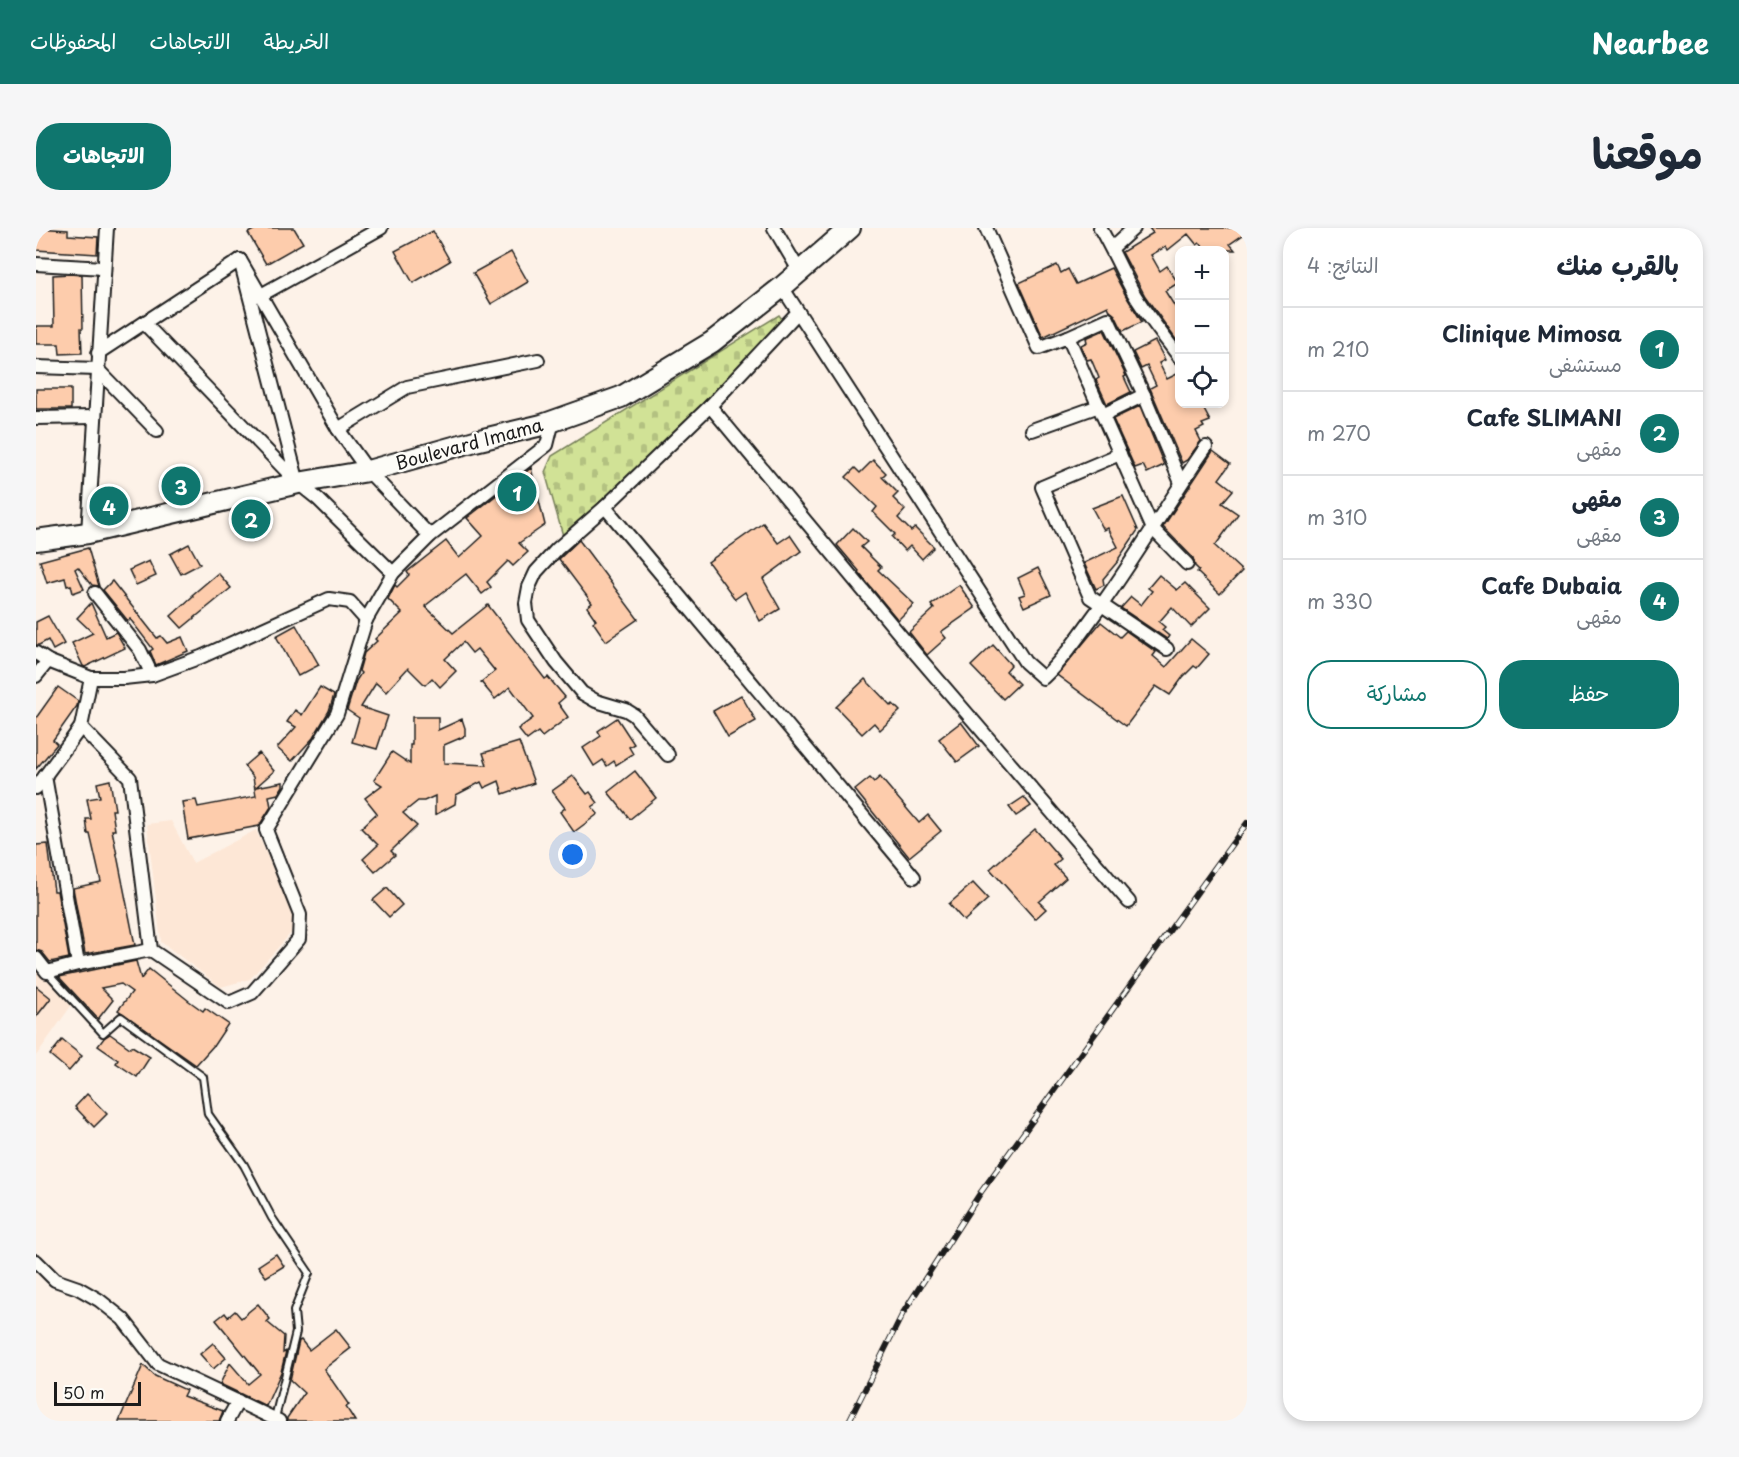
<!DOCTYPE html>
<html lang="ar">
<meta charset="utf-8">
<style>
body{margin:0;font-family:"Playpen Sans","Playpen Sans Arabic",sans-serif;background:#f6f6f7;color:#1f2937;direction:rtl}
.controls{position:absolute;right:18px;top:18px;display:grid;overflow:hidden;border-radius:12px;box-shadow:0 3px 9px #0003}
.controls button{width:54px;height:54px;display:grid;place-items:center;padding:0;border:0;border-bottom:2px solid #e0e1e3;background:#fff;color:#1f2937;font:30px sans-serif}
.scale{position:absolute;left:18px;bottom:15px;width:87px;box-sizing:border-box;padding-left:6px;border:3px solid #1c1c1c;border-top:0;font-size:16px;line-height:21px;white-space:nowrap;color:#1c1c1c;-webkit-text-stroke:4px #fdfcf7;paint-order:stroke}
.you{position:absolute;left:537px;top:627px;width:21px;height:21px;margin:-15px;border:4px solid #fff;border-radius:50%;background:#1a73e8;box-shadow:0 0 0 9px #1a73e833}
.badge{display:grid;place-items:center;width:39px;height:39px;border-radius:50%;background:#0f766e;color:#fff;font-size:20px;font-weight:700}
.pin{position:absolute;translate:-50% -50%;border:3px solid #fff;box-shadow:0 2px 6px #0006}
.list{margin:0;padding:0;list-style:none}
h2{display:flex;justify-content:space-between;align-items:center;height:78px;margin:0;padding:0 24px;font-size:26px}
h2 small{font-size:20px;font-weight:400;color:#747a83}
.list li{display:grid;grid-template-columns:39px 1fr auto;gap:18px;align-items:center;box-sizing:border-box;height:84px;padding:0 24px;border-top:2px solid #e0e1e3}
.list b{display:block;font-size:22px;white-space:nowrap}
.list p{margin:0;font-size:20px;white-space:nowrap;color:#747a83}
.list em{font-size:20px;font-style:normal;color:#747a83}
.actions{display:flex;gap:12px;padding:18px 24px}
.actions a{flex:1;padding:14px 0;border:2px solid #0f766e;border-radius:24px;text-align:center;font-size:21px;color:#0f766e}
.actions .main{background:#0f766e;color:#fff}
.icon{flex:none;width:33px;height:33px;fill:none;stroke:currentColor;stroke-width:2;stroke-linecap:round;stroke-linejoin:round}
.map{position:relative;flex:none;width:1211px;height:1193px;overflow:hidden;direction:ltr;border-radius:24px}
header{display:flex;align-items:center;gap:36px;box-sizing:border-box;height:84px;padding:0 30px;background:#0f766e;color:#fff}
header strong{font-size:28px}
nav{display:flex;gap:33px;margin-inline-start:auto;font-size:21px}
.intro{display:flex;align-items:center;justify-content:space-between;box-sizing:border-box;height:144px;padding:0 36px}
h1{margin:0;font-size:42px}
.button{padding:15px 27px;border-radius:24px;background:#0f766e;color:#fff;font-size:21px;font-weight:700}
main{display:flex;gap:36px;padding:0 36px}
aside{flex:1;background:#fff;border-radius:24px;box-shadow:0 3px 9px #0003}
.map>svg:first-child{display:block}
</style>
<header>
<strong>Nearbee</strong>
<nav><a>الخريطة</a><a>الاتجاهات</a><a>المحفوظات</a></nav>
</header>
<div class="intro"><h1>موقعنا</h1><a class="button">الاتجاهات</a></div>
<main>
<aside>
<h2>بالقرب منك<small>النتائج: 4</small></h2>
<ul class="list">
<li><span class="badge">1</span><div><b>Clinique Mimosa</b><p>مستشفى</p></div><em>210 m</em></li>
<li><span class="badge">2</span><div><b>Cafe SLIMANI</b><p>مقهى</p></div><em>270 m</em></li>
<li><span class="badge">3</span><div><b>مقهى</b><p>مقهى</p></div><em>310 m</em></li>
<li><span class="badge">4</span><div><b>Cafe Dubaia</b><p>مقهى</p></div><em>330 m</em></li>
</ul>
<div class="actions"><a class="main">حفظ</a><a>مشاركة</a></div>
</aside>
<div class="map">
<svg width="1211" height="1193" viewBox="0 0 1211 1193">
<defs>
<pattern id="cemetery-stones" width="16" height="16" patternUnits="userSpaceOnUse" patternTransform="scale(1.5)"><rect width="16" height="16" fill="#d1e296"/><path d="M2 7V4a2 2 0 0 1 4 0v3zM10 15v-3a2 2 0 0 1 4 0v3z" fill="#b3c181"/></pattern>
</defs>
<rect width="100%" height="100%" fill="#fdf2e8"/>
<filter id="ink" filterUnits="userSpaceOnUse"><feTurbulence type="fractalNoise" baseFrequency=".0167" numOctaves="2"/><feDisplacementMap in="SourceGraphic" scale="12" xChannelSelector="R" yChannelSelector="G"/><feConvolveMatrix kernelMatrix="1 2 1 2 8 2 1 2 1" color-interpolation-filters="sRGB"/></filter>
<g filter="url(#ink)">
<g fill="#fde7d6">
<path d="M135,593L157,635L220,602L257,686L255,705L214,751L185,759L125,714L111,596Z"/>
<path d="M0,735L35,778L0,828Z"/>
</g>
<path fill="url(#cemetery-stones)" stroke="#767f59" stroke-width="1.5" d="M743,87L746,91L735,105L673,170L595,247L527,308L509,244L516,228Z"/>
<g fill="#fdccac" stroke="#1c1c1c" stroke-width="1.5">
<path d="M0,0L32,2V7L62,9L61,26L0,22Z"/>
<path d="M221,0H258L267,15L230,36L212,5Z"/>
<path d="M1113,0H1211V4L1194,16L1199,22H1170L1164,15L1161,17L1152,6L1132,22L1129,19L1115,27L1124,43L1131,38L1142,55L1129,63L1143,85V116L1109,68L1086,24L1117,5Z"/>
<path d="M397,3L414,33L377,55L359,23Z"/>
<path d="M475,24L492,54L455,76L437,45Z"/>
<path d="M1021,37L1025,45L1032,41L1040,56L1075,40L1090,68L1106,94L1087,103L1079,87L1074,83L1072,78L1007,109L983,55Z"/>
<path d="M34,46L46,47L47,100H45L46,125L24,126L23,116H0V98H18L17,47Z"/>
<path d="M1068,102L1090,148L1088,149L1095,164L1071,176L1060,152L1063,150L1055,131L1051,132L1045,117L1051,114L1050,110Z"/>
<path d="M1119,113L1129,132L1123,135L1131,151L1143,145V176H1165L1174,193L1166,196L1168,199L1160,203L1165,213L1151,232L1146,235L1114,160L1120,157L1111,138L1105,141L1097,124Z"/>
<rect x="0" y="161" width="35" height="20"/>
<path d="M1104,178L1128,237L1111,245L1107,237L1099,240L1077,191Z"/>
<path d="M1177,223L1194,236L1183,251L1197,262L1186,275L1202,286L1179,318L1206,343L1184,366L1161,344L1163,342L1159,338L1157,330L1127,299Z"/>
<path d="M837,232L850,245L846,249L862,265L857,270L869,282L862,290L875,303L879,300L898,319L886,331L874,318L869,323L856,309L859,306L837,284L841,279L810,249L819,240L824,245Z"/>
<path d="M495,240L509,297L483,315L492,324L477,338L472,333L451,354L455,359L446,366L430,346L389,378L417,405L452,377L509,451L512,449L529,469L522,475L532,489L506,509L502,504L491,512L482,501L497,490L474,459L459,471L445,454L459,443L441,421L436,425L427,414L409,431L420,443L404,459L396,450L389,457L372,440L350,464L340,455L325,479L352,488L341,521L316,514L323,490L311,482L320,453L325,445L323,443L328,425L341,413L339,411L366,385L352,371L359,357L361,359L373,347L371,344L410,313L423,330L447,308L431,290Z"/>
<path d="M1087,268L1102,302L1083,330V332L1067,351L1068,357L1060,361L1048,335L1082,319L1072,300L1068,302L1056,280Z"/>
<path d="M727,295L742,315L754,307L765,323L727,351L744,381L724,393L709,364L699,371L672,334Z"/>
<path d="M817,300L831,314L825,319L845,339L842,342L878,376L862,392L822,344L823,343L801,317Z"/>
<path d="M543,312L602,391L570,413L557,394L560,392L551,379L556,375L523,331Z"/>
<path d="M153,316L164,336L145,346L134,326Z"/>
<path d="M52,320L63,358L56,357L42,339L39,341L48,361L37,365L35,357L31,358L29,350L11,355L4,333Z"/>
<path d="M113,333L120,348L100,357L93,342Z"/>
<path d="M1002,340L1015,367L988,379L983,368L989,366L982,350Z"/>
<path d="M182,345L195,360L146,400L135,388L157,368L156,367Z"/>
<path d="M1123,347L1141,362L1149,355L1174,380L1155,399L1136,379L1123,394L1129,399L1126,402L1133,408L1131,411L1085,380L1095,369L1105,377L1116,363L1112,360Z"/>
<path d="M76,353L121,410L125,408L131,415L146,409L152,423L120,437L114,423L117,421L94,391L92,393L67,362Z"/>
<path d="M923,357L939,380L905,404L910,410L891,427L873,404L898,381L895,377Z"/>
<path d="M55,375L70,409L80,404L89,420L49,439L47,438L36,415L57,405L41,390Z"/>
<path d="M12,388L28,416L17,422L12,412L3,417H0V394Z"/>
<path d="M1065,394L1084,409L1090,403L1120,424L1117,428L1130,439L1155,411L1173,426L1161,440L1158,438L1147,449L1134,467L1120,458L1090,498L1021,447Z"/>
<path d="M260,397L283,437L262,448L240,408Z"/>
<path d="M957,417L975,437L970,443L983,456L967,471L935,438Z"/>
<path d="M829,451L855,478L857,476L864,483L844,502L838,495L826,506L800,479Z"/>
<path d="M22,459L42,473L41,478L17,512L21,516L0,541V490Z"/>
<path d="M284,459L298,467L293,483L277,510L256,533L241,520L260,499L251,494L259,482L266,487Z"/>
<path d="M705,467L720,493L692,509L677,483Z"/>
<path d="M376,489H402V502L426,491L429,500V508L408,517V535L451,537L447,525L483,514L498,555L467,566L463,553L448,560L445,554L420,567L419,576L399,587V568L388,573H382L367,585L381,598L355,623L359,627L339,644L327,631L342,617L325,600L341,585L329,570L346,557L338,552L356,524L374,536V517H376Z"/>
<path d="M581,490L598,516L593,519L597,526L580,537L578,533L571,538L567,532L558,538L547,520L565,508L562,503Z"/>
<path d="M925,494L943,518L921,534L903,511Z"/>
<path d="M223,525L238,543L220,559L247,554V558L242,566L233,568L235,579L223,598L152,611L146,574L160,572L162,579L220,568L217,549L208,538Z"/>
<path d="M599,543L620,570L594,591L572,564Z"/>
<path d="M537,548L551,566L554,564L562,575L556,579L562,586L538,604L524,584L529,580L516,563Z"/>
<path d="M844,549L883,595L892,587L905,603L873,629L819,562L834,550L838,554Z"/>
<path d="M74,552L79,582H76L79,602H76L99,717L49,726L37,660L65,654L54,606H52L50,591H55L51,571L64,569L61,555Z"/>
<path d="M988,569L995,578L980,588L973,579Z"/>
<path d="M999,601L1025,631L1018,637L1030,650L1003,674L1010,681L999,691L954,641Z"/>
<path d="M12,616L18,663H21L33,730L14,734L6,724L0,722V617Z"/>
<path d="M937,655L952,671L928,693L913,676Z"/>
<path d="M351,660L366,677L353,689L337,672Z"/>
<path d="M100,733L105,751L113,741L153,773L167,783L169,780L192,796L178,817L160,837L82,782L96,764L85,756L65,760L77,772L62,791L23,749Z"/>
<path d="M0,758L15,770L0,789Z"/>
<path d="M74,806L94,820L96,818L114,829L101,849L80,835L82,832L62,818L68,810Z"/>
<path d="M26,812L46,828L33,843L14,827Z"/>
<path d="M51,866L71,886L58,899L39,879Z"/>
<path d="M240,1026L248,1038L230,1049L222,1038Z"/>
<path d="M222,1076L234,1091L231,1094L248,1108L247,1125L250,1123L245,1144L230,1178L184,1156L194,1135L212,1156L224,1146L180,1092L189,1085L192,1089L199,1083L205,1090Z"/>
<path d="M300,1101L315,1120L288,1141L313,1177L310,1179L319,1193H251V1190L268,1165L254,1152L263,1113L265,1112L273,1122Z"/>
<path d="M177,1115L190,1130L177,1141L164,1126Z"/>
<path d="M107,1137L119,1148L150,1162L147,1168L187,1183L183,1193H83Z"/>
</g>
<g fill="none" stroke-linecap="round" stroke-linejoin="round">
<g stroke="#1c1c1c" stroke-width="10">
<path id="lane" d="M11,744L67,805L85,789L167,849L172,886L208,937L236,990L273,1045L258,1083L260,1104L239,1190"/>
</g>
<g stroke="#1c1c1c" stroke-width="16">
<g id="street">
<path d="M738,0L764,44"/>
<path d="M950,0L1003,120L1032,109L1117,301L1151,336"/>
<path d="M1064,0C1076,21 1086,43 1097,64C1110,87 1128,108 1144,130"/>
<path d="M1076,20L1098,0"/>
<path d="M0,36L68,40"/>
<path d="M746,59L989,434L1007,450C1026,432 1041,411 1056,390C1097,335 1131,275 1170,219"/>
<path d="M225,67L345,0"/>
<path d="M108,95L261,254"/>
<path d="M1032,109L1072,91L1108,167L1145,255"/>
<path d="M62,125L204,32"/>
<path d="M0,139L61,141L121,203"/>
<path d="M674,178L880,426L1093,674"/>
<path d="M1067,187L1108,167"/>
<path d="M0,190L58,189"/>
<path d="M302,201L371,159L502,132"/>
<path d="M996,202L1063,178"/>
<path d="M1084,226L1006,259L1054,369L1131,421"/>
<path d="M569,279L878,649"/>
<path d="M52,305L71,0"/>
<path d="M357,345L282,271L262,255L204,32L302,201L332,243L394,308"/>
<path d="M59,365L104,422L116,447"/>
<path d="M330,392L357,345L394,308L511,217L517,193"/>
<path d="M0,425L12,433L55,450H88L116,447L165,429L293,371L314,374L330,392L301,486L230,602L264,687L263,711L216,765L193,775L115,722L94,550L45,499L55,450"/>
<path d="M0,448L12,433"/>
<path d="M632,527L598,487L590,482L560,473L546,465L520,434L492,392L490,375L493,359L500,344L521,321L569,279L674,178L762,84"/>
<path d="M9,548L42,736"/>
<path d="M0,560L45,499"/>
<path d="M0,730L11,744L42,736L115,722"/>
<path d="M0,1033L19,1052L42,1060L63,1072L87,1091L122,1136L243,1193"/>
<path d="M191,1193L202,1173"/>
</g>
</g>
<g stroke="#1c1c1c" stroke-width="24">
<path id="primary" d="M0,312L52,305L262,255L332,243L439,213L506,197L585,169L676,114L746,59L814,0"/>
</g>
<use href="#lane" stroke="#fdfcf7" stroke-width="6"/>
<use href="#street" stroke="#fdfcf7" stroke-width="12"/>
<use href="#primary" stroke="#fdfcf7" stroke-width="20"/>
<g stroke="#1c1c1c" stroke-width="6">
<path id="rail" d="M813,1193L867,1085L945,964L1211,595"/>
</g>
<use href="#rail" stroke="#fdfcf7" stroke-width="4" stroke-dasharray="11" stroke-linecap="butt"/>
</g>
</g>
<g text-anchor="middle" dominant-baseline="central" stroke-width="5" stroke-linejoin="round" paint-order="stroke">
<g font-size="18" fill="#1c1c1c" stroke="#fdfcf7">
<text transform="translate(433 215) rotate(-15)">Boulevard Imama</text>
</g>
</g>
</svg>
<div class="controls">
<button>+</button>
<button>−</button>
<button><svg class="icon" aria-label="locate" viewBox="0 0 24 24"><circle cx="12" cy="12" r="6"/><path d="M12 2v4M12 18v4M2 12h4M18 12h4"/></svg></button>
</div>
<div class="scale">50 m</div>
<div class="you"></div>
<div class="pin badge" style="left:481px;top:264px">1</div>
<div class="pin badge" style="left:215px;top:291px">2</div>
<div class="pin badge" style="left:145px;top:258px">3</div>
<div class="pin badge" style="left:73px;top:278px">4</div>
</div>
</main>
